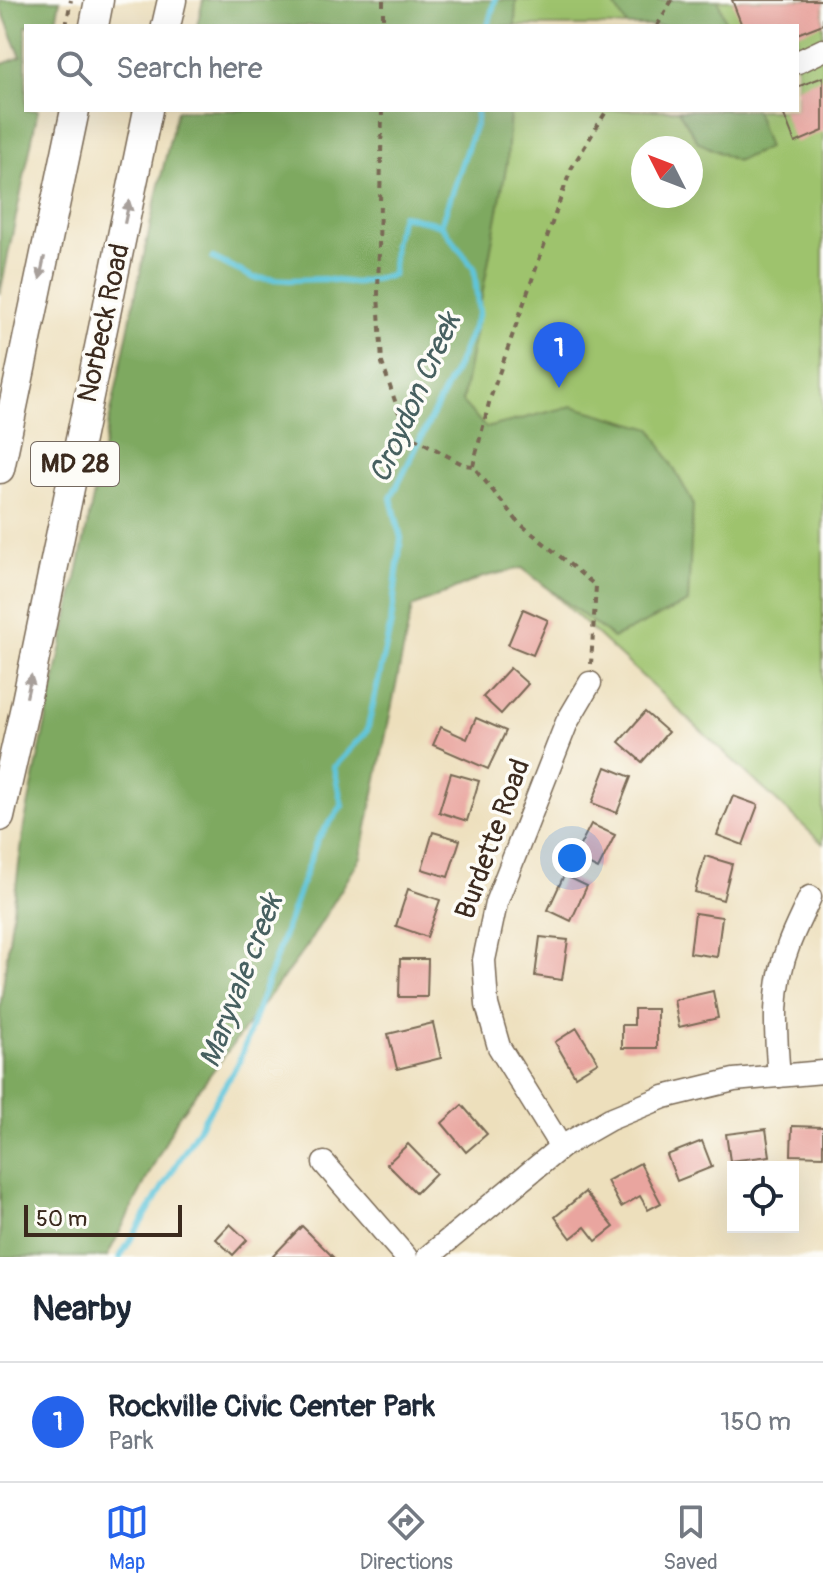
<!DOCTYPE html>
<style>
body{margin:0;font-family:Pangolin,sans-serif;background:#f6f6f7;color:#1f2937}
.controls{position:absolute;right:24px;bottom:24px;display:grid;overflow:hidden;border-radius:0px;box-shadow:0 8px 32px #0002}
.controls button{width:72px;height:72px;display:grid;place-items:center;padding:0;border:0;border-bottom:2px solid #e0e1e3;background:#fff;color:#1f2937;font:40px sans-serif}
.compass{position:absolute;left:631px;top:136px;width:72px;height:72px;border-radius:50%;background:#fff;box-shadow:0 8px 32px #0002;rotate:312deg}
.scale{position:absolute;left:24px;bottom:20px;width:158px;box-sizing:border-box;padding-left:8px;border:4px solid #3b2a1e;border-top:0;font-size:22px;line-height:28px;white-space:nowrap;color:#3b2a1e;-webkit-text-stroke:6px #fdfcf7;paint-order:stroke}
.you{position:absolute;left:572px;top:858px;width:28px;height:28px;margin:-20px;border:6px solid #fff;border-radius:50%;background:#1a73e8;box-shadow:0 0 0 12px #1a73e833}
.badge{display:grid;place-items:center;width:52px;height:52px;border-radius:50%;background:#2563eb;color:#fff;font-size:26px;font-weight:700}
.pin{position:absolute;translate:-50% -66px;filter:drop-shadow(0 2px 4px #0008)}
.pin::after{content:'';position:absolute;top:42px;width:28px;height:24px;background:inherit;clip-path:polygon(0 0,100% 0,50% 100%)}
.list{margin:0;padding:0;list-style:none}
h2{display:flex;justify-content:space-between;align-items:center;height:104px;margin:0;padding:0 32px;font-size:34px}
h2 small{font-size:26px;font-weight:400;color:#747a83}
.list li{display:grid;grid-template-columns:52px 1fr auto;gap:24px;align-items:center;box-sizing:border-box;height:120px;padding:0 32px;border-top:2px solid #e0e1e3}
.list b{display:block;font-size:30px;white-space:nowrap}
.list p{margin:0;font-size:26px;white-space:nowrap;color:#747a83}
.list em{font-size:26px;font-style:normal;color:#747a83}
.icon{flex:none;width:44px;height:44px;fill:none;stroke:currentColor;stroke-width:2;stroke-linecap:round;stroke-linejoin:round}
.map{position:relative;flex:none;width:823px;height:1257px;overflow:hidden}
.search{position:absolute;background:#fff;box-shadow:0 8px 32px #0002;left:24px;right:24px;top:24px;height:88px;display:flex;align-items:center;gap:20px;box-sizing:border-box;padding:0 28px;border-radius:0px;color:#747a83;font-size:30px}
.sheet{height:224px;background:#fff}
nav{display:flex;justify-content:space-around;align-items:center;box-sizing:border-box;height:112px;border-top:2px solid #e0e1e3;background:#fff;font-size:22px;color:#747a83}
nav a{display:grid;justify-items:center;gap:4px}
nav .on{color:#2563eb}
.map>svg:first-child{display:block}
</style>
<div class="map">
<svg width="823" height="1257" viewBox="0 0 823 1257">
<rect width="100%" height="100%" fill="#fdfcf7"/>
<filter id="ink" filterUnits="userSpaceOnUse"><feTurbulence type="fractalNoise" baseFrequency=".0125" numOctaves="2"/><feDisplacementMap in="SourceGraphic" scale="16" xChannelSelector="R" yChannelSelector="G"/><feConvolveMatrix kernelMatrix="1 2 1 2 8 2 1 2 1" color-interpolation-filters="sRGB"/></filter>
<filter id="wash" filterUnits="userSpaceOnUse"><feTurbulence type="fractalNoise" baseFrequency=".006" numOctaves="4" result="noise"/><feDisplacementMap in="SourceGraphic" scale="32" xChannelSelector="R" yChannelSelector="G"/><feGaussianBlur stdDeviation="1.8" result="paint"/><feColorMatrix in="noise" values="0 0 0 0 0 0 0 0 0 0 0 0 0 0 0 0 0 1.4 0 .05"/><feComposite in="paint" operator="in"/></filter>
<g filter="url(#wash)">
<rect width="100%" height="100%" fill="#eddfbc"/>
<path fill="#9ec36d" stroke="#6c7646" stroke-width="2" fill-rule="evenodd" d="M244,0H823V844L390,442L236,110H797V26H242ZM643,148H691V196H643Z"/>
<g fill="#7ea960" stroke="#5c6a3f" stroke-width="2">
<path d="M0,0H60L55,26H26V110H38L0,294V65L21,57L0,6Z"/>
<path d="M203,0H516L515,26H197Z"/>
<path d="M611,0H718L727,26H627Z"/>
<path d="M177,110H510L507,163L462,402L486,428L572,406L652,429L693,503L688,602L613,638L522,568L483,577L412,607L361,857L307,946L178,1117L107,1257H0V1009L24,826L157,193Z"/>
<path d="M678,110H755L768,148L736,161L698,142Z"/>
</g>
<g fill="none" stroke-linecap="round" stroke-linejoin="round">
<g stroke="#5ec5da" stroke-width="6">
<path d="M488,26L495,0"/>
<path d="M213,258L254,278L289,280L324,279L355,283L393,275L394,243L402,215L441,225"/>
<path d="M120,1257L239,1062L317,840L342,806L334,767L367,731L391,623L401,538L391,498L458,364L479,313L474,268L441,225L476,122L477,110"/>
</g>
</g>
<g id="blocks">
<g fill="#e9a59f">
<path d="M732,0H823V24L797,34V26H742Z"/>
<path d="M823,77V131L795,143L782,110H797V87Z"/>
<path d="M523,609L548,620L533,655L508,645Z"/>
<path d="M510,668L528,684L501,714L483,697Z"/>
<path d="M645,712L668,732L642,762L619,742Z"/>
<path d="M476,718L506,731L488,769L433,745L441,727L467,739Z"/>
<path d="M606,767L631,777L617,813L592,803Z"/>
<path d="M451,773L479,781L467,821L439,812Z"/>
<path d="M733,796L758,805L743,845L717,835Z"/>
<path d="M591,824L615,835L598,869L574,857Z"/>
<path d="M433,832L460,840L448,877L422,869Z"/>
<path d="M705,856L732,864L723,900L695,892Z"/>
<path d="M564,875L587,886L571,921L548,910Z"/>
<path d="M408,889L440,900L427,937L396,926Z"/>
<path d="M695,913L722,917L717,957L690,953Z"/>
<path d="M540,937L568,940L562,980L535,976Z"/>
<path d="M400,959H428L427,997H399Z"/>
<path d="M713,991L718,1018L679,1027L674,1000Z"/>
<path d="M634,1009H657V1048H622V1025H634Z"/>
<path d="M433,1023L441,1058L397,1069L388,1034Z"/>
<path d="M577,1028L598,1062L575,1076L555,1042Z"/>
<path d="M462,1105L487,1134L466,1152L442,1123Z"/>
<path d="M792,1126L823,1127V1156L791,1155Z"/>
<path d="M766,1129L770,1156L730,1161L726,1134Z"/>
<path d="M702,1141L712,1167L677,1181L667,1155Z"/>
<path d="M408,1144L436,1173L416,1193L387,1164Z"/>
<path d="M640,1163L661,1203L648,1210L640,1196L621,1207L607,1181Z"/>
<path d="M585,1192L614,1227L596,1241L585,1227L571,1238L555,1217Z"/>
<path d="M230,1224L247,1240L233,1255L216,1239Z"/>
<path d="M302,1226L333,1257H272Z"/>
</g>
</g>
</g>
<g filter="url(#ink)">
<use href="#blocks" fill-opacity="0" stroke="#796955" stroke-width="2"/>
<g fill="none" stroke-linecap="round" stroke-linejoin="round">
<g stroke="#796955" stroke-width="25">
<g id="minor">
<path d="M798,62L823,50"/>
<path d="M779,1076C775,1031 772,986 789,944C795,928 803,913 810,897"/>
<path d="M561,1147L499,1047L487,1005L484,960L496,903L567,722L590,683"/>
<path d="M324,1163L406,1257"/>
<path d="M428,1257L561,1147L610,1119L664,1097L734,1080L823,1072"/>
</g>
</g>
<g stroke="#796955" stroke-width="31">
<g id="major">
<path d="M94,26L99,0"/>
<path d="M166,26L172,0"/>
<path d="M0,469L75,110"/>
<path d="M0,817L24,711L148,110"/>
</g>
</g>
<g stroke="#796955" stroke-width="4" stroke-dasharray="6 6" stroke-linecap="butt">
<path d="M383,0V26"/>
<path d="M66,26L71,0"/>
<path d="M657,26L672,0"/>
<path d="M382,110L378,294L382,363L406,433L464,465L473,466L518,522L596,586L591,664"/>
<path d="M473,466L490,399L571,169L607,110"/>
</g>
<use href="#minor" stroke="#fff" stroke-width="22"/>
<use href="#major" stroke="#fff" stroke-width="28"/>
</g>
<defs><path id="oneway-solid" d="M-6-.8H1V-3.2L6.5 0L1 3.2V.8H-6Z" transform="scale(2)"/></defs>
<g fill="#a79f9a">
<use href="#oneway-solid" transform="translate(127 212) rotate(-78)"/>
<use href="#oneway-solid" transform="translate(42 268) rotate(102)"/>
<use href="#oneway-solid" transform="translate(29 686) rotate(-78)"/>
</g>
</g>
<g text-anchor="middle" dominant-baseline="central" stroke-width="7" stroke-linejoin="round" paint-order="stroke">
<rect fill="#fdfcf7" stroke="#75695f" stroke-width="2" x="31" y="442" width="88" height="44" rx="6"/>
<g font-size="26" font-weight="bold" fill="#3b2a1e">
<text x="75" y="464">MD 28</text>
</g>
<g font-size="28" fill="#3b2a1e" stroke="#fdfcf7">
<text transform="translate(104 323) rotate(-78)">Norbeck Road</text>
<text transform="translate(493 839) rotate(-70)">Burdette Road</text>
</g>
<g font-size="30" font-style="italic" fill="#476060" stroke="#fdfcf7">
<text transform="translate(415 398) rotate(-66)">Croydon Creek</text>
<text transform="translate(241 981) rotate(-69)">Maryvale creek</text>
</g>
</g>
</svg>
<div class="controls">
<button><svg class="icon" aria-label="locate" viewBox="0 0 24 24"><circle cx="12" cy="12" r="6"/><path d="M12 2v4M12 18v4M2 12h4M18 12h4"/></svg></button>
</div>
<svg class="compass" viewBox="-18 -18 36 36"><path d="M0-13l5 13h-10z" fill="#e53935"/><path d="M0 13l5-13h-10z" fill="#747a83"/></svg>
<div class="scale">50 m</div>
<div class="you"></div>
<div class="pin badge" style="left:559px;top:388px">1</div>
<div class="search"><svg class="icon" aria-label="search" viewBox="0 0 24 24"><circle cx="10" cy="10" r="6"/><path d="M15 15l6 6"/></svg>Search here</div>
</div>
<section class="sheet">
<h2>Nearby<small></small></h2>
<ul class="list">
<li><span class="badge">1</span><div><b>Rockville Civic Center Park</b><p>Park</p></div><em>150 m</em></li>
</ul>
</section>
<nav>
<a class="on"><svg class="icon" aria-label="map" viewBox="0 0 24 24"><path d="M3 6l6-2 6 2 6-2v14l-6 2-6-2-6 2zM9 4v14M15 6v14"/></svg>Map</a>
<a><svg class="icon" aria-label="directions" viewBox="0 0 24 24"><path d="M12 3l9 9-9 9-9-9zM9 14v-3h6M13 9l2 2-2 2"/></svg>Directions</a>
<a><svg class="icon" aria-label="saved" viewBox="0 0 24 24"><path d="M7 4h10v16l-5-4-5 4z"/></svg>Saved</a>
</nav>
